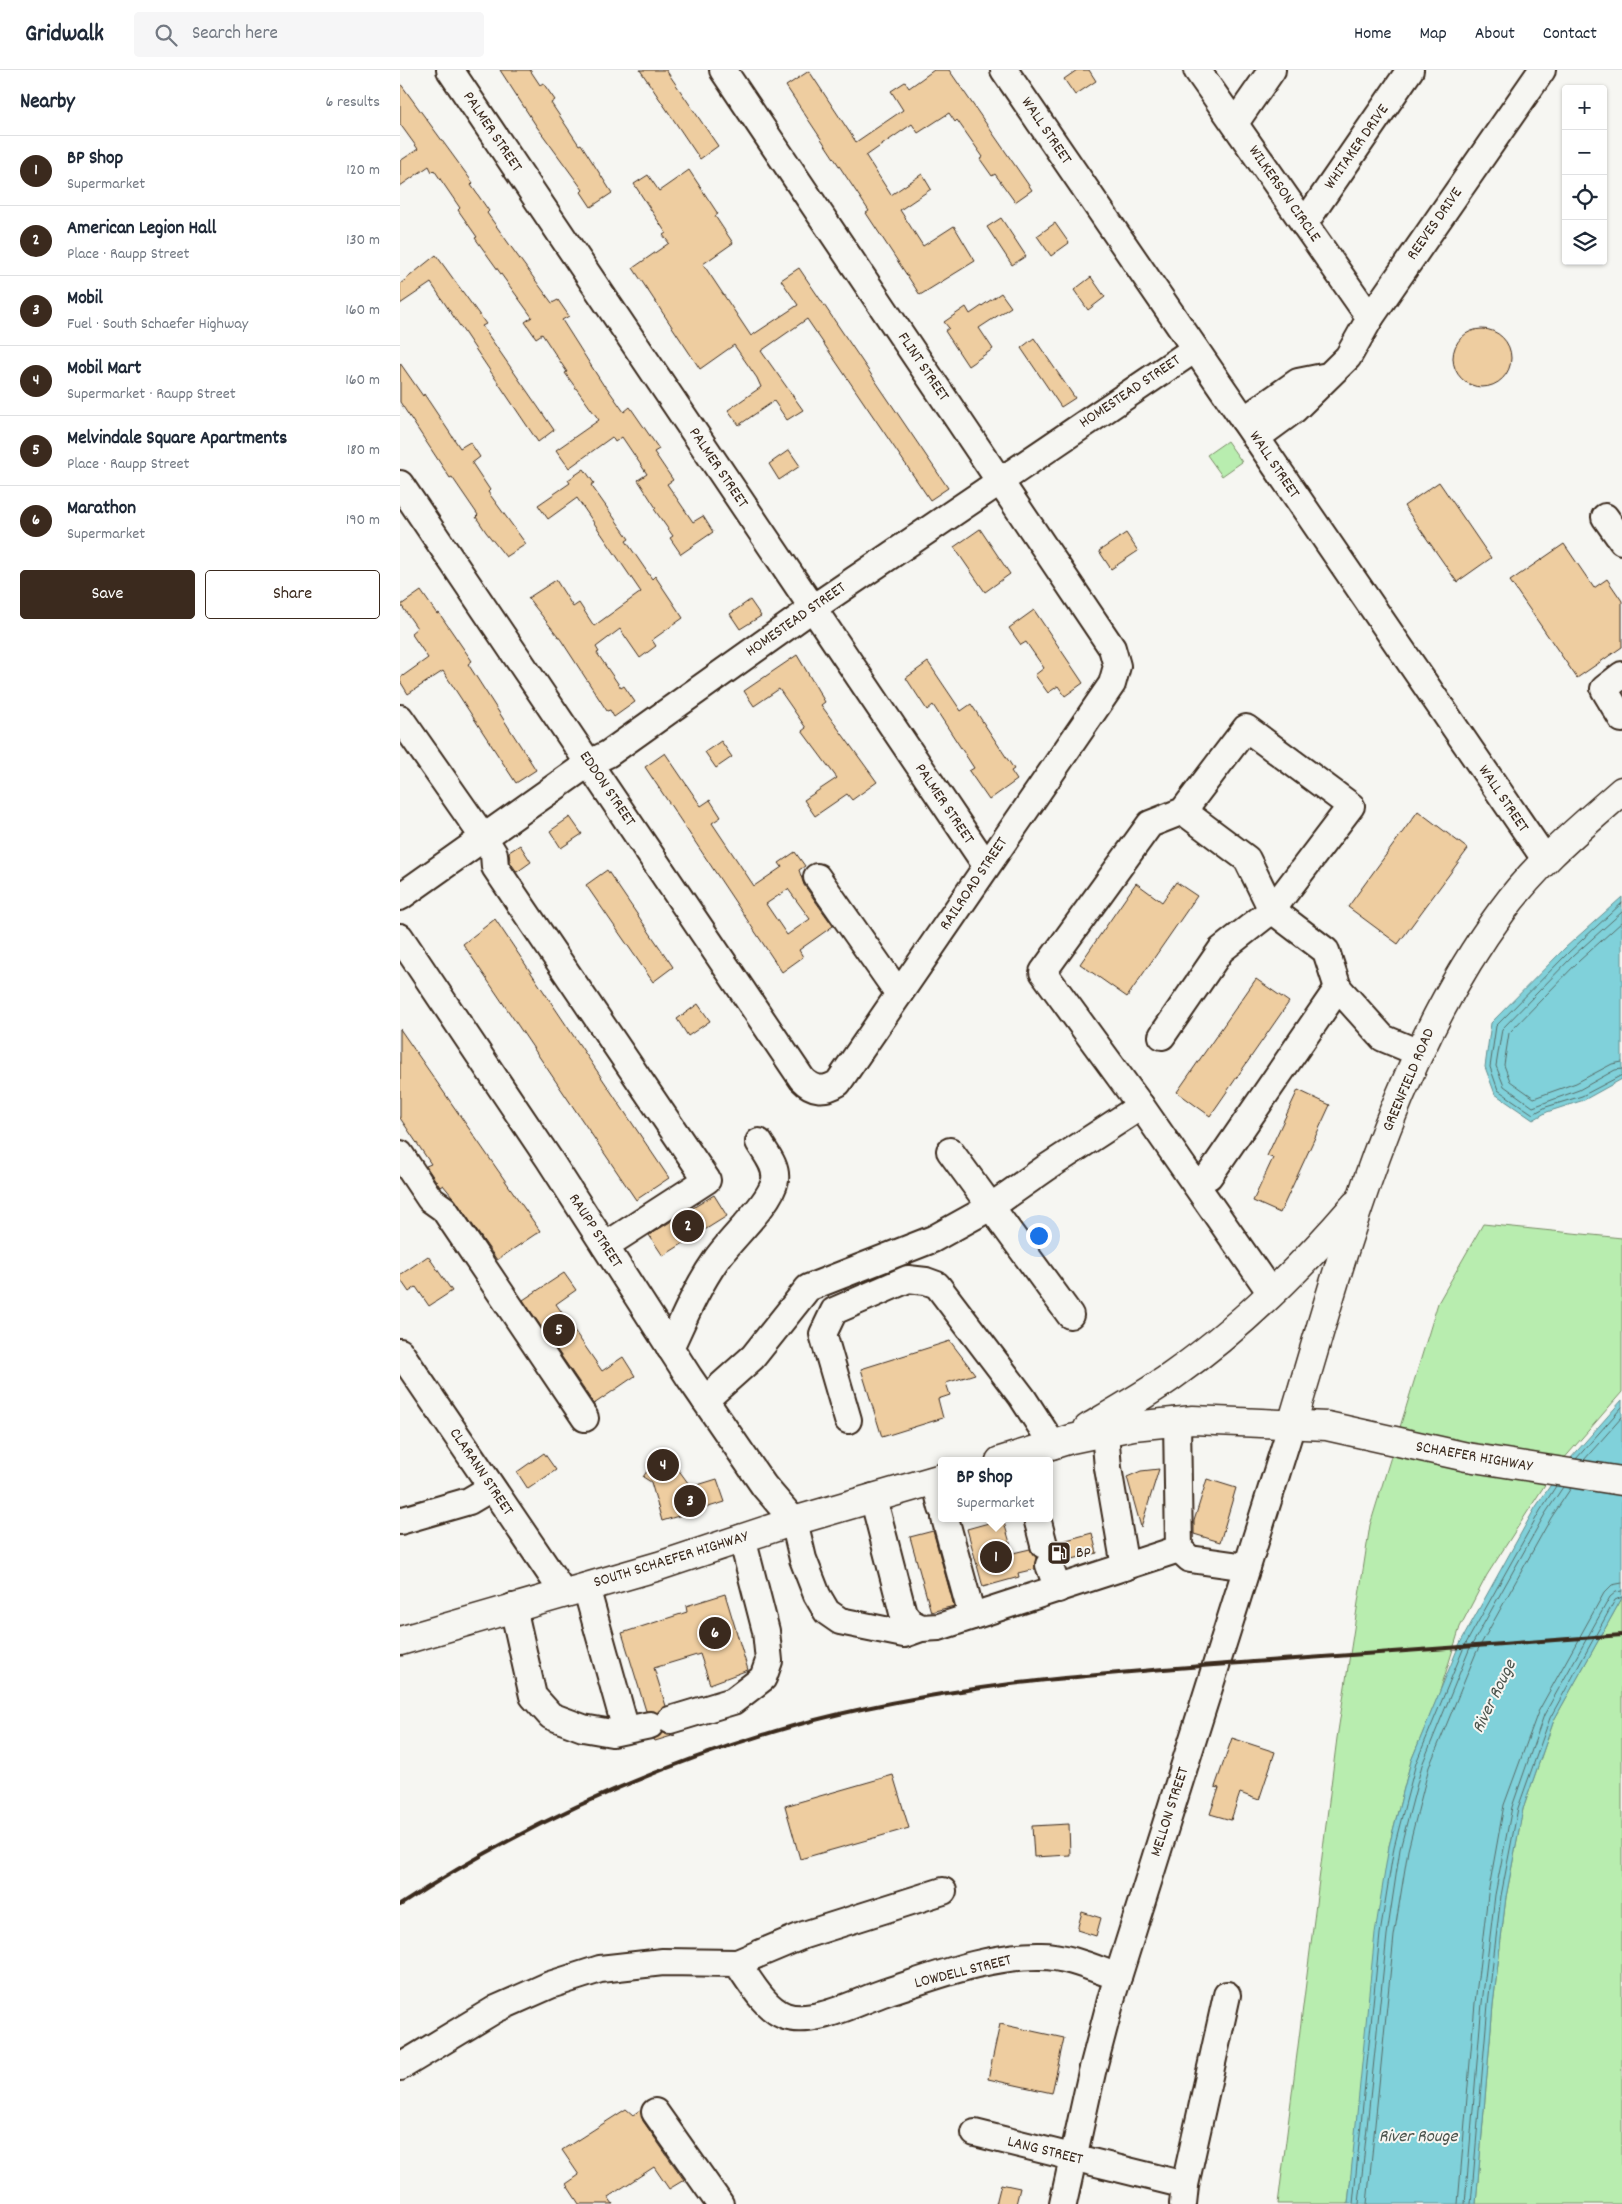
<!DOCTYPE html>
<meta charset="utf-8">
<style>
body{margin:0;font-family:Dekko,sans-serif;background:#f6f6f7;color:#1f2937}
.controls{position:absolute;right:15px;top:15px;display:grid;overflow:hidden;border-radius:5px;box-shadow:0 1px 4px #0004}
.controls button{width:45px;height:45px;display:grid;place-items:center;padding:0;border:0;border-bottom:1px solid #e0e1e3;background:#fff;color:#1f2937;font:25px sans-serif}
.you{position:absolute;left:638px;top:1165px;width:18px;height:18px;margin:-12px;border:4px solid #fff;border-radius:50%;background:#1a73e8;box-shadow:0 0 0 8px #1a73e833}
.badge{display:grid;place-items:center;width:32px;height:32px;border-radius:50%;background:#3b2a1e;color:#fff;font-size:16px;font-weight:700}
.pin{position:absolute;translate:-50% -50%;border:2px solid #fff;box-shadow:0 1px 5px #0006}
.popup{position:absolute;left:538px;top:1387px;width:115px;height:65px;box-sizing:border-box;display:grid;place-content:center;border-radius:5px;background:#fff;filter:drop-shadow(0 1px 4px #0005);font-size:16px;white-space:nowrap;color:#747a83}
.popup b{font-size:19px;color:#1f2937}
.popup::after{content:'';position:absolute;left:50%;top:100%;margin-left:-10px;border:10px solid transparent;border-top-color:#fff}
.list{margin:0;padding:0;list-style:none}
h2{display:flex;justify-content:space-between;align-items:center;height:65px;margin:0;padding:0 20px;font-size:21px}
h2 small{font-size:16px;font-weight:400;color:#747a83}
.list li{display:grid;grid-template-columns:32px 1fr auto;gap:15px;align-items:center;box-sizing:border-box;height:70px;padding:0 20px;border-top:1px solid #e0e1e3}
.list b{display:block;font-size:19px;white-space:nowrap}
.list p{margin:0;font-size:16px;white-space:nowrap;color:#747a83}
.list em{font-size:16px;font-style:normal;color:#747a83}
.actions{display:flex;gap:10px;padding:15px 20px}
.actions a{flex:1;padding:11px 0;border:1px solid #3b2a1e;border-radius:5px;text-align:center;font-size:18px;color:#3b2a1e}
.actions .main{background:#3b2a1e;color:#fff}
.icon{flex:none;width:28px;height:28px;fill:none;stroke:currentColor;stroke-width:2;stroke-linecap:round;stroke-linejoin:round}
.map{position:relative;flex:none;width:1222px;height:2134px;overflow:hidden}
header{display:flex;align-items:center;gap:30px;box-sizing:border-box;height:70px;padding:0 25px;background:#fff;border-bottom:1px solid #e0e1e3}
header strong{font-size:24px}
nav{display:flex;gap:28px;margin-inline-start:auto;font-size:18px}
.search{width:350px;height:45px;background:#f6f6f7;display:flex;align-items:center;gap:12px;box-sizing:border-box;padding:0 18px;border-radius:5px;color:#747a83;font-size:19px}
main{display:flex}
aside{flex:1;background:#fff}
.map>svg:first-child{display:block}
</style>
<header>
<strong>Gridwalk</strong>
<div class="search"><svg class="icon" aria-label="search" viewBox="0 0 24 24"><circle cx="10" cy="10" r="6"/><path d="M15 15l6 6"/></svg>Search here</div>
<nav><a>Home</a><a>Map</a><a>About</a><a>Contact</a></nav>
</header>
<main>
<aside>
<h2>Nearby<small>6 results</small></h2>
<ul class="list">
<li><span class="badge">1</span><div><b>BP Shop</b><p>Supermarket</p></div><em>120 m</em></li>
<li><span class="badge">2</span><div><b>American Legion Hall</b><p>Place · Raupp Street</p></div><em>130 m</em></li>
<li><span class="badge">3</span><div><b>Mobil</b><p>Fuel · South Schaefer Highway</p></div><em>160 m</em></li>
<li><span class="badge">4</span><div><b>Mobil Mart</b><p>Supermarket · Raupp Street</p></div><em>160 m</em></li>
<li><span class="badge">5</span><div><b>Melvindale Square Apartments</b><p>Place · Raupp Street</p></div><em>180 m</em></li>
<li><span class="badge">6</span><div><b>Marathon</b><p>Supermarket</p></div><em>190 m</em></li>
</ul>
<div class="actions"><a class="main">Save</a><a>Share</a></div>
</aside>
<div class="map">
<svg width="1222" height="2134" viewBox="0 0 1222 2134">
<rect width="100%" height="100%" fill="#f6f6f2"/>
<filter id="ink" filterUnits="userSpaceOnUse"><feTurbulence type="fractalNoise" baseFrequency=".02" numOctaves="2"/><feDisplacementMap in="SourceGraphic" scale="10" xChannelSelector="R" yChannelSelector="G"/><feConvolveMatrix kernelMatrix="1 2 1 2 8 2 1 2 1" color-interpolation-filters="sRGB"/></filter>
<g filter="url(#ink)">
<g fill="#b8edaf" stroke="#7a8c66">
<path d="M827,371L842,392L822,406L807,385Z"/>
<path d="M1083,1154L1222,1168V1322L1155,1399L1087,1505L1060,1557L1039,1624L1011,1691L989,1776L948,2134H878L937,1668L970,1455L1038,1233Z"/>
<path d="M1222,1528V2134H1076L1093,1935L1106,1827L1123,1739L1154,1650Z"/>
</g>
<g fill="#80d1da" stroke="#648e8f">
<path d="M1222,827V1009L1184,1030L1147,1042L1133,1050L1095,1024L1085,997L1091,953L1165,878Z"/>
<path d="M1222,1330V1528L1154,1650L1123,1739L1106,1827L1093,1935L1076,2134H948L975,1863L989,1776L1011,1691L1059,1575L1135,1438L1163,1397Z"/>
</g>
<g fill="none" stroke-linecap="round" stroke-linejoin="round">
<g stroke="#576d69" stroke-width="1">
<path d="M1222,833L1169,882L1096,956L1090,997L1098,1020L1133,1044L1146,1037L1182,1026L1222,1005"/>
<path d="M1222,842L1173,886L1102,959L1096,996L1104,1016L1133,1037L1179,1020L1215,1000L1222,999"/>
<path d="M1222,852L1179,891L1109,963L1104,995L1110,1011L1134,1028L1176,1013L1212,994L1222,992"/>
<path d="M1176,1389L1222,1337"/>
<path d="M1184,1390L1222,1347"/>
<path d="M953,2134L980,1864L994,1777L1016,1693L1064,1577L1140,1441L1156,1416"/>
<path d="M959,2134L987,1865L1000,1779L1022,1695L1069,1580L1145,1444L1163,1417"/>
<path d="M967,2134L994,1866L1008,1780L1029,1697L1076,1583L1151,1448L1171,1418"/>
<path d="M1058,2134L1075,1933L1088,1824L1104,1735L1138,1642L1204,1523L1212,1515L1222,1513"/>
<path d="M1065,2134L1082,1933L1095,1825L1112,1737L1144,1645L1210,1527L1216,1522L1222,1521"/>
<path d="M1071,2134L1088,1934L1101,1826L1118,1738L1150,1648L1215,1530L1222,1527"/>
</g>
</g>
<g fill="#eecda0" stroke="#3b2a1e" fill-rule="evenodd">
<path d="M100,0H130L140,15L143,13L155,30L151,33L179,75L181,74L212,123L191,137L181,122L183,120L137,57Z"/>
<path d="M240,0H266L318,76L300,89Z"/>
<path d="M534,0H549L632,120L615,132L595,104L592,106L580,89L583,87L557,50L555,52L549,43L518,63L512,54L466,86L491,125L522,104L531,119L500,140L523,176L554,156L575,191L520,225L466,143L469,141L386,16L409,1L456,72L503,40L491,21L505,12L509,18Z"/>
<path d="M677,0H689L696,11L675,25L664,9Z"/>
<path d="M0,13L73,113L71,115L89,141L87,143L114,181L152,233L158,230L169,246L162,250L204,316L205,315L224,342L230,337L259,379L254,382L273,410L267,414L293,452L303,446L313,462L281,484L270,468L273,466L254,439L256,438L238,410L247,404L222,367L215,372L212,367L169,398L156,380L199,350L165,303L167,302L142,264L136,268L125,252L132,247L75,168L77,167L58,140L60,138L34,100L32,102L29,96L0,116V91L18,79L0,54Z"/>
<path d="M289,100L318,144L315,146L333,173L303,194L351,266L398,235L381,210L399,198L548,418L530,430L407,249L361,281L403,340L387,350L374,331L339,355L328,340L361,317L357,308L334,275L300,299L233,198L269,173L263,165L266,163L234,114L248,105L259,121Z"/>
<path d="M601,148L626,186L612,195L587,157Z"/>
<path d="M655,153L669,173L651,186L637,166Z"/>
<path d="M36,185L86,254L82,256L154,360L138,372L31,213L0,234V214Z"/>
<path d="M691,207L705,227L688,240L674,220Z"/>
<path d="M601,223L611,237L579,258L593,279L568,296L545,261L549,258L544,252L566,237L570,244Z"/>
<circle cx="1082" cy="288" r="29"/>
<path d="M634,268L675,328L661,337L621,278Z"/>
<path d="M0,293L23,326L24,324L60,378L70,372L80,387L72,393L90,420L88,422L126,474L106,487L86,462L76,447L78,445L52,407L50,408L0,332Z"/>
<path d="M389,380L400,396L379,410L369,394Z"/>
<path d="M184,399L194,413L191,415L229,469L226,471L252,509L255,506L283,548L252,570L256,576L240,588L220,559L196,577L199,582L197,583L221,618L224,616L235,632L214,647L210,640L207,641L161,570L128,528L156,510L173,537L179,533L194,556L241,522L177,428L148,449L138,435L170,413L168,410Z"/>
<path d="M1039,412L1091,488L1057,512L1004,436Z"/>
<path d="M580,459L610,504L585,522L554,477Z"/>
<path d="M726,463L738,481L711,499L699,481Z"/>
<path d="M1164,474L1194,518L1207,509L1222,531V577L1177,608L1110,511Z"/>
<path d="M21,521L37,544L39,543L72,591L68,594L136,700L116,713L43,601L8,624L0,611V608L28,588L11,563L17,558L1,535Z"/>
<path d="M350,530L361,546L340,559L330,544Z"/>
<path d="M634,540L683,613L665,626L658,616L648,623L635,605L644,598L626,572L621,575L609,558Z"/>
<path d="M397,585L425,632L421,635L477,712L452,730L447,724L415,746L404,730L437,708L402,661L406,658L379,619L354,636L344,621Z"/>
<path d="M528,592L561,641L571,634L614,699L611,701L617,710L589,730L569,701L574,698L533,635L527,640L506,608Z"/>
<path d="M321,671L332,687L316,698L305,682Z"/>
<path d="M265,683L301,736L310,730L321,747L312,753L354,816L382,797L379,793L395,782L405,796L399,800L404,815L433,856L399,880L403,887L382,902L245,697ZM388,819L410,849L387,865L366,834Z"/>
<path d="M1018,741L1068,779L998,874L948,837Z"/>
<path d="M170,747L182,764L161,778L150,761Z"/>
<path d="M120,775L131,792L117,802L110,792L109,782Z"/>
<path d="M207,800L273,897L253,912L186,815Z"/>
<path d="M776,812L797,826L727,927L680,894L736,813L762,832Z"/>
<path d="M95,849L269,1108L236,1130L63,874Z"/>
<path d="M856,909L889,932L810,1046L777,1022Z"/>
<path d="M298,934L310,951L288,966L277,949Z"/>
<path d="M0,959L140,1161L97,1190L56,1131L43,1115L40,1117L26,1096L31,1094L0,1048Z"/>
<path d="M898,1020L930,1035L880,1143L853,1131L873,1088L867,1086Z"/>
<path d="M314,1125L327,1146L263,1186L249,1165Z"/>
<path d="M28,1186L52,1221L29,1236L16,1217L9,1222L0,1209V1205Z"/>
<path d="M164,1203L176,1220L156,1234L202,1301L223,1287L235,1306L194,1334L123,1230Z"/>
<path d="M550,1271L575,1304L546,1313L550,1325L538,1329L543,1348L482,1367L461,1299Z"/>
<path d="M261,1381L264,1385L267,1384L291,1417L317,1409L325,1432L262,1451L251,1412L243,1407Z"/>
<path d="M144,1383L156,1400L128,1419L117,1402Z"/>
<path d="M759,1399L741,1457L727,1407L741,1401Z"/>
<path d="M807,1409L836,1418L820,1472L794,1464V1451Z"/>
<path d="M603,1449L613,1483L630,1479L636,1487L635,1499L618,1503L619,1507L583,1517L567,1459Z"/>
<path d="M533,1461L554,1536L531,1542L510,1467Z"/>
<path d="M692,1463L697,1483L664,1491L657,1482L659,1472Z"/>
<path d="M325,1524L348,1600L310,1614L300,1584L254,1598L266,1636L258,1643L246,1641L222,1563L287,1542L286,1536Z"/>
<path d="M262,1662L267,1665H275L255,1671L254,1669Z"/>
<path d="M832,1668L875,1682L859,1730L840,1723L831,1750L810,1744L819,1718L815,1717Z"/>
<path d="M493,1705L509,1758L400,1789L385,1736Z"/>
<path d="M669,1754L670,1785L634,1787L632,1756Z"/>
<path d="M682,1842L701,1848L696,1866L677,1860Z"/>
<path d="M600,1954L664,1968L652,2023L588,2009Z"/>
<path d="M226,2039L233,2045L240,2040L243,2051L284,2110L269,2119L254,2097L208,2127L213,2134H179L166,2114L179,2105L162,2080Z"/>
<path d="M601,2114L620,2118L616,2134H596Z"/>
</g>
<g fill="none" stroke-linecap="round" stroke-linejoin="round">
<g stroke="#3b2a1e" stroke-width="30">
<g id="minor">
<path d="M50,0L586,795"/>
<path d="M604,0L1145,789"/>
<path d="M797,0L970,248"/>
<path d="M835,53L872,0"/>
<path d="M904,154L1010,0"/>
<path d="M844,350L898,312L923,307"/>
<path d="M856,368L894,340L948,287L970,248L1142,0"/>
<path d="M0,414L402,1009C413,1021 425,1021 438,1013L712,614L717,596L712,578L323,0"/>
<path d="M1205,447L1222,471"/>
<path d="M1222,605L1204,619L1222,649"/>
<path d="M0,648L84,768L94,784L95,797L307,1110L205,1176"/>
<path d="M417,807L499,924"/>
<path d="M0,827L189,693L208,684L413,538L795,279"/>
<path d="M0,867L149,1089L289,1307L364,1416L394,1451L403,1489L417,1525L427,1542L440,1551L504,1564L521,1558L539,1557L779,1479"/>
<path d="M762,966L821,880L872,840L847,789L783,741"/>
<path d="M550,1081L670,1245"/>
<path d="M0,1084L30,1129L44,1139L185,1348"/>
<path d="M809,1106L938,918L983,968L1019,983"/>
<path d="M871,1223L741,1036L643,902L750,754L783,741L846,658L951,736L872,840L926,881L938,918"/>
<path d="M270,1278C284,1248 297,1217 316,1190C330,1169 371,1133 375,1110C377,1096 366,1084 359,1072"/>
<path d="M0,1282L163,1522"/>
<path d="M305,1330L353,1287L408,1218L533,1169L589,1138L646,1098L741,1036"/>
<path d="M448,1350L423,1264L434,1241L508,1209L526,1211L537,1215L622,1327L653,1375"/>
<path d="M777,1351L779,1479L790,1489L847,1497"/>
<path d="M705,1362L708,1398L725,1497"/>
<path d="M535,1410L542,1438"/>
<path d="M473,1427L503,1543L511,1553L521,1558"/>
<path d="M545,1448L572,1546"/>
<path d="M637,1448L644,1475"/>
<path d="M0,1451L69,1431L91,1418"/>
<path d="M649,1495L658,1519"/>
<path d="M186,1517L226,1660"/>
<path d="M113,1537L133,1626L151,1646L183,1658L212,1663L250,1655"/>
<path d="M270,1650L333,1631L363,1608L369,1591L366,1561L342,1468"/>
<path d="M337,1893L404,1865L543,1821"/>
<path d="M0,1997L96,1939L150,1915L200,1899L263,1892L337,1893C350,1911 364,1938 385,1946C414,1956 458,1931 486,1922C536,1906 589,1885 641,1886C667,1886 693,1898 718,1907"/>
<path d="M255,2042L320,2134"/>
<path d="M575,2063L785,2115"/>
<path d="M663,2134L692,2002L712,1926L892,1354"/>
<path d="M783,2134L785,2115L827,1925"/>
</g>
</g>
<g stroke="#3b2a1e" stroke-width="31">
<g id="major">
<path d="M892,1354C945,1178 992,991 1102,841C1136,794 1179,759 1222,721"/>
<path d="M688,1358C717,1341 745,1325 772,1306C840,1258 901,1198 955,1135"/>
<path d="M600,1391L671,1369L733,1356L793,1350L927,1356L1067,1387L1222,1411"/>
<path d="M0,1571L259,1496L394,1451L542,1408"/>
</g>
</g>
<use href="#minor" stroke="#f6f6f2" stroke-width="26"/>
<use href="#major" stroke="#f6f6f2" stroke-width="28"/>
<path stroke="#3b2a1e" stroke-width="4" d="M0,1835C122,1755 253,1696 393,1656C543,1614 699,1604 853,1592C976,1584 1099,1574 1222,1565"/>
</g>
</g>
<defs>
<g id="fuel-square" transform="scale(1.25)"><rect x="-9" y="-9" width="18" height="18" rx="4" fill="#3b2a1e" stroke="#f6f6f2"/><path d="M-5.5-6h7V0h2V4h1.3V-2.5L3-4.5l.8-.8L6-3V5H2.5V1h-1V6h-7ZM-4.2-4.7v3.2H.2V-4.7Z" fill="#fff"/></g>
</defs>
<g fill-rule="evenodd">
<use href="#fuel-square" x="659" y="1483"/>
</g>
<g text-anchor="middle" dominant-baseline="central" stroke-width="4" stroke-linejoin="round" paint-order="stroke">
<g font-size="16" fill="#3b2a1e" stroke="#f6f6f2">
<text transform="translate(646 61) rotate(56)">WALL STREET</text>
<text transform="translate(92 62) rotate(56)">PALMER STREET</text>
<text transform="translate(957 77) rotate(-55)">WHITAKER DRIVE</text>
<text transform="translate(884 124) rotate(55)">WILKERSON CIRCLE</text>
<text transform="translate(1035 154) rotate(-55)">REEVES DRIVE</text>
<text transform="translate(523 297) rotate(56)">FLINT STREET</text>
<text transform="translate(730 322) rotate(-34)">HOMESTEAD STREET</text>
<text transform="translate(874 395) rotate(56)">WALL STREET</text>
<text transform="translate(318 398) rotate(56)">PALMER STREET</text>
<text transform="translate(396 550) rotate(-35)">HOMESTEAD STREET</text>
<text transform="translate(207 719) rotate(56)">EDDON STREET</text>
<text transform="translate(1103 729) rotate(56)">WALL STREET</text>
<text transform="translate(544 734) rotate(56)">PALMER STREET</text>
<text transform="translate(574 814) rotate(-56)">RAILROAD STREET</text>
<text transform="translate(1009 1010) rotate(-67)">GREENFIELD ROAD</text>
<text transform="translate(195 1161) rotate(57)">RAUPP STREET</text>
<text transform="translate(1074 1387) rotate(10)">SCHAEFER HIGHWAY</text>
<text transform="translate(81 1402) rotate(56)">CLARANN STREET</text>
<text transform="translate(271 1490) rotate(-17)">SOUTH SCHAEFER HIGHWAY</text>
<text transform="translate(770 1742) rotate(-72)">MELLON STREET</text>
<text transform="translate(563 1902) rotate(-14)">LOWDELL STREET</text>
<text transform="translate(645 2081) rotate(14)">LANG STREET</text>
</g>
<g font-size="16" fill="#3b2a1e" stroke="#f6f6f2" text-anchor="start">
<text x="676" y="1483">BP</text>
</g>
<g font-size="18" font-style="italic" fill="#4c544d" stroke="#f6f6f2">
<text transform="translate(1095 1627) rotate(-64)">River Rouge</text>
<text x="1018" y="2067">River Rouge</text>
</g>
</g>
</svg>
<div class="controls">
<button>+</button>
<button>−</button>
<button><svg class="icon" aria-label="locate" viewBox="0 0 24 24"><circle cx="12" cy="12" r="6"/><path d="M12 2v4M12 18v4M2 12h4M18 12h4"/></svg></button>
<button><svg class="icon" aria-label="layers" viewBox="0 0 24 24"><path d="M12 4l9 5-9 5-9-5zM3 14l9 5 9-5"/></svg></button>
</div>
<div class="you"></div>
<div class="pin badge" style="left:596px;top:1487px">1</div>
<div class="popup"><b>BP Shop</b>Supermarket</div>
<div class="pin badge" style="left:288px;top:1156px">2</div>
<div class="pin badge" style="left:290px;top:1431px">3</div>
<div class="pin badge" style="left:263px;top:1395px">4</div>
<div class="pin badge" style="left:159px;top:1260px">5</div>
<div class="pin badge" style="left:315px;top:1563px">6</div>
</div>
</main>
